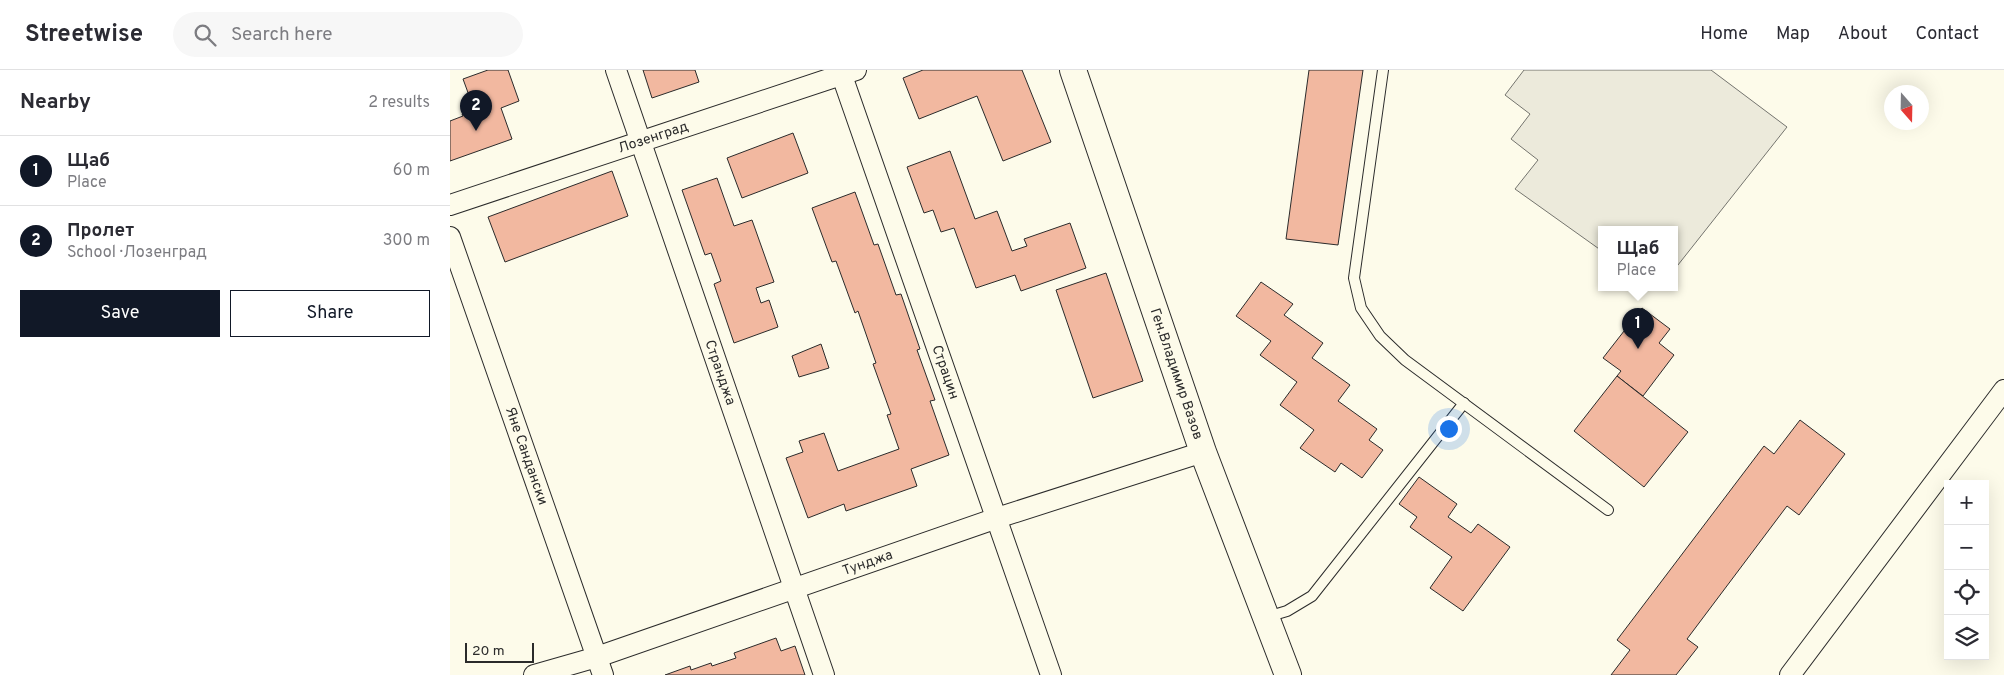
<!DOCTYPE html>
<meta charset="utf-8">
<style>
body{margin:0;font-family:Overpass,sans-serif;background:#f7f7f7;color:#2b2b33}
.controls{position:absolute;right:15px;bottom:15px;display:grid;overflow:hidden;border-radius:0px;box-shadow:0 5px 20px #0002}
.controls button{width:45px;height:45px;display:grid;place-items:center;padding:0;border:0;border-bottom:1px solid #e1e1e2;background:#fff;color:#2b2b33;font:25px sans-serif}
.compass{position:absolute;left:1434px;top:15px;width:45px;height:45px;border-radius:50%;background:#fff;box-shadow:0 5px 20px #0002;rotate:160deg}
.scale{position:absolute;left:15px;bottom:12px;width:69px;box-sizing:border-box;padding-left:5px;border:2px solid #2b2b2b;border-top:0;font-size:14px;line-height:18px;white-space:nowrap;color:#2b2b2b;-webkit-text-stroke:4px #fdfbea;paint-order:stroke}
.you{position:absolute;left:998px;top:358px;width:18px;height:18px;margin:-12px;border:4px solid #fff;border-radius:50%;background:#1a73e8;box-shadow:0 0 0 8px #1a73e833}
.badge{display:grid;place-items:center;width:32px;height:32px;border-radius:50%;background:#111827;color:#fff;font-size:16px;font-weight:700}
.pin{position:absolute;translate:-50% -41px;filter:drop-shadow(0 1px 2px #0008)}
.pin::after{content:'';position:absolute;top:26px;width:18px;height:15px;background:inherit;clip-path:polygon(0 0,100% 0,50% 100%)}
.popup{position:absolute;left:1148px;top:156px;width:80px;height:65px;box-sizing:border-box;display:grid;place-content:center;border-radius:0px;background:#fff;filter:drop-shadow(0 1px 4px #0005);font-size:16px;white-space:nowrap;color:#7c7c81}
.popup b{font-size:19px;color:#2b2b33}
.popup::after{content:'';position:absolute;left:50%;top:100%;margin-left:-10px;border:10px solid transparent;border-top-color:#fff}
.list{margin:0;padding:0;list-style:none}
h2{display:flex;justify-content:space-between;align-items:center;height:65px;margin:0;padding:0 20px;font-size:21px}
h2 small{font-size:16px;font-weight:400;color:#7c7c81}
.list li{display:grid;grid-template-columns:32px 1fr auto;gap:15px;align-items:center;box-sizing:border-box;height:70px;padding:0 20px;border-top:1px solid #e1e1e2}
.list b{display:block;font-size:19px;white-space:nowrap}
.list p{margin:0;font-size:16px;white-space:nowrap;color:#7c7c81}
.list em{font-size:16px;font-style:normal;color:#7c7c81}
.actions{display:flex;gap:10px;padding:15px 20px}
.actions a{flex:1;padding:11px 0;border:1px solid #111827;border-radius:0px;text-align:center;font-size:18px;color:#111827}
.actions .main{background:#111827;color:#fff}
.icon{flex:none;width:28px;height:28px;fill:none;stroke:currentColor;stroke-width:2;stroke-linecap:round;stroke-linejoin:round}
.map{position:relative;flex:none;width:1554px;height:605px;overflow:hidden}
header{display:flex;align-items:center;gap:30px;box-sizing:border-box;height:70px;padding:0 25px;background:#fff;border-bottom:1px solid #e1e1e2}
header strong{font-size:24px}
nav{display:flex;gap:28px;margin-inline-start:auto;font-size:18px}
.search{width:350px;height:45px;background:#f7f7f7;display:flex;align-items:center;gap:12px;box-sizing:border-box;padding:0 18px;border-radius:28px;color:#7c7c81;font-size:19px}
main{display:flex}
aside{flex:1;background:#fff}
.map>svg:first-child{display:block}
</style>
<header>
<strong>Streetwise</strong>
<div class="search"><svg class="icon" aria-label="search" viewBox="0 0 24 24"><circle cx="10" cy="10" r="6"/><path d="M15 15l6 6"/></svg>Search here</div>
<nav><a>Home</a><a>Map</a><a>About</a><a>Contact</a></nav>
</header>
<main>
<aside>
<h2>Nearby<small>2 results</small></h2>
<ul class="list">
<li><span class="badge">1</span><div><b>Щаб</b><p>Place</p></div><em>60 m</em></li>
<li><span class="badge">2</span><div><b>Пролет</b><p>School · Лозенград</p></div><em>300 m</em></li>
</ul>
<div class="actions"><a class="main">Save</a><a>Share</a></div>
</aside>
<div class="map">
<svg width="1554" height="605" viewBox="0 0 1554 605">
<rect width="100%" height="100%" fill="#fdfbea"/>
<path fill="#eceadb" stroke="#74746e" d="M1074,0H1261L1337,57L1224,200V160H1152V181L1065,119L1088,90L1061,69L1080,44L1055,25Z"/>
<g fill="#f2b8a0" stroke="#2b2b2b">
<path d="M38,0H58L69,31L51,38L62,69L0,91V51L13,46L12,44L24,39L13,9Z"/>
<path d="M193,0H245L249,12L202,28Z"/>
<path d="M473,0H572L601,72L553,91L527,26L469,49L453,8Z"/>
<path d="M859,0H913L888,175L836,169Z"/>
<path d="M343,63L358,103L292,128L277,88Z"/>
<path d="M500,81L525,149L547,141L562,181L577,176L574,169L620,153L636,198L571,221L565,205L526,218L504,158L491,162L483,140L474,143L457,97Z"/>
<path d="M162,101L178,146L55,192L38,147Z"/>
<path d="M267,108L284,156L302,150L324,212L306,218L311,233L319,230L328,257L284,273L264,214L271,211L261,183L255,185L232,120Z"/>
<path d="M405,122L424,175L428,174L446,225L451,224L470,279L467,280L485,330L480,331L499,385L461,399L467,416L396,441L394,434L358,448L336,388L353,382L349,371L374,363L388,401L449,379L437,345L441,344L423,294L426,293L408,241L405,243L386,191L382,192L362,138Z"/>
<path d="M656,203L693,311L643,328L606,220Z"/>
<path d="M811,212L843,234L834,245L873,273L862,288L900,315L888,331L927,359L919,370L933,380L912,408L891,393L885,402L850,378L864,360L830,335L847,312L810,285L821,271L786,246Z"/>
<path d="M1192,238L1220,259L1209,273L1224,285L1193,326L1167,306L1171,301L1153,288Z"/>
<path d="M371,274L379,298L349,307L342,286Z"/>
<path d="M1167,306L1238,362L1194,417L1124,361Z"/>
<path d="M1350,350L1395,384L1349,445L1337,436L1237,569L1248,577L1226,605H1161L1180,580L1167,570L1314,376L1324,384Z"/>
<path d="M969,407L1007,434L998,447L1021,463L1028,454L1060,477L1013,541L980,518L1002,487L960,457L967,447L949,434Z"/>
<path d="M326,568L331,581L345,576L355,605H215L240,596L241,600L261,593L262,596L286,588L284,583Z"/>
</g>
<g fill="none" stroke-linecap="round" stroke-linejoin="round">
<g stroke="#2b2b2b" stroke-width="12">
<g id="service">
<path d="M933,0L904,208L911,238L930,266L955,290L1158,440"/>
<path d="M817,547L837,541L862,526L1014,333"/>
</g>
</g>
<g stroke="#2b2b2b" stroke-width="22">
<g id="minor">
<path id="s1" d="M166,0L374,605"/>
<path id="s2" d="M390,0L601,605"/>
<path id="s3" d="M0,135L406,0"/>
<path id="s4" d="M0,167L153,605"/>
<path id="s5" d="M84,605L147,587L547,448L753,382"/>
<path d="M1340,605L1554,320"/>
</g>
</g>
<g stroke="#2b2b2b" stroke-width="28">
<g id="tertiary">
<path id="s6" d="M623,0L753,382L838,605"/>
</g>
</g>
<use href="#service" stroke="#fdfbea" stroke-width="10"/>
<use href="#minor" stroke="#fdfbea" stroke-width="20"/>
<use href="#tertiary" stroke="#fdfbea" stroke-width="26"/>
</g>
<g text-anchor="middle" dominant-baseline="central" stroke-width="4" stroke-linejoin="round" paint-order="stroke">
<g font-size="14" fill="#2b2b2b" stroke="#fdfbea">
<text stroke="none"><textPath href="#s3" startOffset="214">Лозенград</textPath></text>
<text stroke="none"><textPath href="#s2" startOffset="320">Страцин</textPath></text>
<text stroke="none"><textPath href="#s1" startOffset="320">Странджа</textPath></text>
<text stroke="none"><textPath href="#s6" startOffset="321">Ген.Владимир Вазов</textPath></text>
<text stroke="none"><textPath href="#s4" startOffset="232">Яне Сандански</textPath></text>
<text stroke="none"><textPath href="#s5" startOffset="352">Тунджа</textPath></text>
</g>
</g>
</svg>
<div class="controls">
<button>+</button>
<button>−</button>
<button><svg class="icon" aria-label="locate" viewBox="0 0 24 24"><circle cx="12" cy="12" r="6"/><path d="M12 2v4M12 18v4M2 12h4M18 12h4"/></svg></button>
<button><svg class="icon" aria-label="layers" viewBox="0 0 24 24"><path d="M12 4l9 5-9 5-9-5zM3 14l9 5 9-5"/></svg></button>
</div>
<svg class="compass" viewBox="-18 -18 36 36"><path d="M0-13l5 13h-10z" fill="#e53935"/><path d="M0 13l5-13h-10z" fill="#7c7c81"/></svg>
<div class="scale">20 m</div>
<div class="you"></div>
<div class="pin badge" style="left:1188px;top:279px">1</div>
<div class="popup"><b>Щаб</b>Place</div>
<div class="pin badge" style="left:26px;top:61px">2</div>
</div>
</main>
